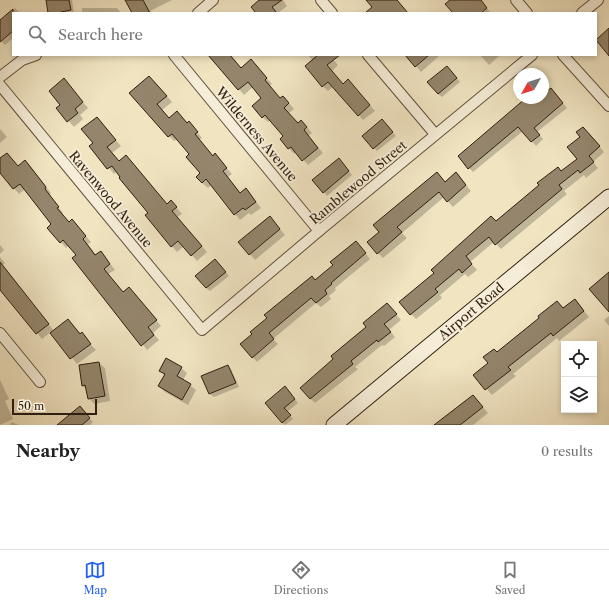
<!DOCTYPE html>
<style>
body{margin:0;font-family:"Libre Caslon Text",serif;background:#f2f2f2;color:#222}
.controls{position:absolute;right:12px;bottom:12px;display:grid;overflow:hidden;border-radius:0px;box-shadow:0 2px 6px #0003}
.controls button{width:36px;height:36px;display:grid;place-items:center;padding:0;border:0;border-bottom:1px solid #e0e0e0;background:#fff;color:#222;font:20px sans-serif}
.compass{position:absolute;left:513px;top:68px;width:36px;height:36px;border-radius:50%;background:#fff;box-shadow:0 2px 6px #0003;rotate:231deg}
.scale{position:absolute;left:12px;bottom:10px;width:85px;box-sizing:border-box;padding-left:4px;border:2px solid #311f0f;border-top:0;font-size:11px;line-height:14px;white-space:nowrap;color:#311f0f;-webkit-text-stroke:3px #f5edd7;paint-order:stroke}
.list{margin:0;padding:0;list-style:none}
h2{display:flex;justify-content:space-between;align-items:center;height:52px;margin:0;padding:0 16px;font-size:17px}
h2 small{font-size:13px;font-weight:400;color:#767676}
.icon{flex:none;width:22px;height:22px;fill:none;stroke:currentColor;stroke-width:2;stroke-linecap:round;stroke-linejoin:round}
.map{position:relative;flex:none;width:609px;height:425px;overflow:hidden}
.search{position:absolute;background:#fff;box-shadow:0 2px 6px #0003;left:12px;right:12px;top:12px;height:44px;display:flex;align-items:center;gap:10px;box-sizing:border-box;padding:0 14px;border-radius:0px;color:#767676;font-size:15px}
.sheet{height:124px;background:#fff}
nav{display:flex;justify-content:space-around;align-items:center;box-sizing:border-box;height:56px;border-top:1px solid #e0e0e0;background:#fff;font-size:11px;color:#767676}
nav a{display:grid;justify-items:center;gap:2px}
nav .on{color:#2563eb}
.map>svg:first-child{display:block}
</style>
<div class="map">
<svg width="609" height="425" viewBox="0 0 609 425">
<rect width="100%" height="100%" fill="#f0e4c1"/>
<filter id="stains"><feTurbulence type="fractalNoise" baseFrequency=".005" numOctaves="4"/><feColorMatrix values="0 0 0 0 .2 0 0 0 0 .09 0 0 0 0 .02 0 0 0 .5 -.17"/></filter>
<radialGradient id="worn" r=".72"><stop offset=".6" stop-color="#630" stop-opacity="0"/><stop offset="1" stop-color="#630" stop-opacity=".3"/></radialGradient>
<g fill="#0003">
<path d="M47,0H72L74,13H49Z"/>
<path d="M129,0H172L150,11L152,13H133Z"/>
<path d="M261,0H283L287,6L278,13H257Z"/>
<path d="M448,0H480L491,13H454Z"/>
<path d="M15,8L19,13H13V38L5,45L0,40V21Z"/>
<path d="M82,8H117L121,13H82Z"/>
<path d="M209,55H230L241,69L256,66L272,84L269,86L280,99L288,102L294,109L289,113L298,124L307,127L312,133L308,136L323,153L308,165L296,152L294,154L281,139L284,136L270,120L268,122L262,117V98L253,87L244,95Z"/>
<path d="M308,55H329L338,65L332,71L343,85L353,86L375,111L363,120L334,86L328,91L323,86L313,61Z"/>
<path d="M410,55H440L421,72L408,57Z"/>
<path d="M480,55H500L489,65Z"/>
<path d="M451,70L460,82L442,97L438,94Z"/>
<path d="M64,80L88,108L80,115L83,119L74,127L58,108L61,105Z"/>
<path d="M155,82L172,102L162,110L169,119L182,118L194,128L202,138L199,140L213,156L215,155L232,174L228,177L241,194L251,195L261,208L251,215L249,213L240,220L212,185L208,188L202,183L201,174L190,154L178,139L174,141L169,136L130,93Z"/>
<path d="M555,93L567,108L537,132L543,139L536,146L523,131L473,172L469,168L526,98H543V95Z"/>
<path d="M102,124L121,146L112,153L119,162L126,156L167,204L176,207L182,214L177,217L207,252L197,261L184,246L177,252L172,246L147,215L150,213L117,171L114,174L90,146L94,143Z"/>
<path d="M386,124L396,136L377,151L374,148Z"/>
<path d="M0,129L7,137L0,143Z"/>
<path d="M589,133L604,152L593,162L598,168L586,178L584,175L564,191L567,194L501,249L494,242L470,262L477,270L468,277L465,274L440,295L442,298L416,319L411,314L496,222L578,159Z"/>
<path d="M0,159L18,167L25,162L31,167L51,193L49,195L63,213L62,214L69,223L77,226L91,242L88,244L96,255L101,252L115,270L108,274L124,293L135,294L161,326L153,333L159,340L147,350L78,255L69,245L66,248L48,228L52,224L25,189L19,194L0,172Z"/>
<path d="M342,163L352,175L327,196L314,180Z"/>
<path d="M442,179L445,183L461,179L471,191L453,207L444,197L402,233L407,238L383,258L378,253L381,233Z"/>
<path d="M275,223L285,235L255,260L250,254Z"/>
<path d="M0,245L4,250L0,254Z"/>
<path d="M360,247L370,259L335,288L336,290L329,296L331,299L321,307L316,303L273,339L278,344L257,362L241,344L315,281Z"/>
<path d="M0,257L5,263L3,265L54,331L68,320L96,350L77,364L51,332L42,339L0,289Z"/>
<path d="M219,264L229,276L210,291L206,288Z"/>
<path d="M575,300L589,317L559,341L557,338L513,374L516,376L492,395L474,375L489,363L497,354Z"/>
<path d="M392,310L401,320L389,330L395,337L384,346L382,345L355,367L358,369L315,403L310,398L335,359Z"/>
<path d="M609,316V326L604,320Z"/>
<path d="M99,363L105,368L110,401L94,404L89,398L87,390L83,386Z"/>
<path d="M228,366L231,369L239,387L214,397L210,394L203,376Z"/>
<path d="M181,368L187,373L183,380L196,390L188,405L165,392L159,386L165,375L160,371Z"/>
<path d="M0,380L9,399L5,401L13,419L0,425Z"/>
<path d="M288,391L298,403L287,412L293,419L285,425L266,403Z"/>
<path d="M473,396L488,413L473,425H444Z"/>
<path d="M83,411L93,422L90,425H59Z"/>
<path d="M11,422L19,425H10Z"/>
</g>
<g fill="#94856c" stroke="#311f0f">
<path d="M46,0H69L71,10L61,12V13H48Z"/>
<path d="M125,0H143L150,13H132Z"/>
<path d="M259,0H282L272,7L277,13H256L251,7Z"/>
<path d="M366,0H397L408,13H365L372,7Z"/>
<path d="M450,0H481L487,8L481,13H453L445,4Z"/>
<path d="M13,9V31L0,42V20Z"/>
<path d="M609,28V56L596,40Z"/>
<path d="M208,55H230L241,68L251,59L267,78L265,80L280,98L283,96L289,103L284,108L298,123L301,120L307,127L304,130L318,148L302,161L291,147L288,149L280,139L283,136L265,115L262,118L252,106L261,98L248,82L238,90Z"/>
<path d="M318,55H340L327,65L343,84L348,79L370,105L358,116L328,82L322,87L305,66Z"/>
<path d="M405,55H429L415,67Z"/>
<path d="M447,66L457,78L438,94L427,82Z"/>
<path d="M149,76L167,96L157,104L169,118L177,111L187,123L189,121L198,132L195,134L213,156L215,153L227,168L223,171L240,193L246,188L256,202L245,210L243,208L234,215L206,179L202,183L196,177L200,173L186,157L189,154L172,134L168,137L129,93Z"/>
<path d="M64,78L83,102L75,109L78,113L67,122L56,108L60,105L49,91Z"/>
<path d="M551,88L563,103L534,128L540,135L531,142L518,127L468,169L458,156L526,98H543V94Z"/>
<path d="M97,117L116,140L107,147L119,161L126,155L167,204L171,200L177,207L172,211L202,246L191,256L178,241L171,247L145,215L148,213L119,178L120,177L112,166L107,169L89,146L93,143L81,129Z"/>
<path d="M382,119L393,132L373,149L362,136Z"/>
<path d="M583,127L600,146L589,156L594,162L580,173L578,170L559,185L562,189L495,245L489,237L466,256L472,264L462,273L459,269L435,289L438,292L410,315L399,302L434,273L431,270L491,216L496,221L539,185L537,183L558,167L561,171L577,159L567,147L580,137L576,132Z"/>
<path d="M7,153L18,166L25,160L46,187L45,189L59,207L57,208L69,222L72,219L86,236L83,239L95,255L101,251L110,264L104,269L123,292L129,287L157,320L148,327L154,335L141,346L72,258L76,255L63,240L60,243L47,228L51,224L20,184L13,189L0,173V158Z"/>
<path d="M339,158L349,171L323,193L312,180Z"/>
<path d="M437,172L445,182L456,172L466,185L447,202L439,192L397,227L402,232L377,254L367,242L379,232L373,225Z"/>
<path d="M270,216L280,229L249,255L238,242Z"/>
<path d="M356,241L366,253L331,283L332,284L325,290L327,294L316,303L311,298L269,333L274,339L252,358L240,344L252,334L250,332L267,318L264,315L312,276L315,280L333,265L330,262Z"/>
<path d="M215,259L226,272L206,288L195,276Z"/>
<path d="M0,262L49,324L36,334L0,290Z"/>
<path d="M609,272V312L589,289Z"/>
<path d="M575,299L584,311L553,336L551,333L508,367L511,370L485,390L473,375L488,363L483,357L494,349L497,352L539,318L538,316L557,301L563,308Z"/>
<path d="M387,303L397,314L384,324L391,332L378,342L377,340L351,361L353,364L310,399L300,388L333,359L331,356L366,327L363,323Z"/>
<path d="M68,319L80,334L82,332L91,344L70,359L50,333Z"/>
<path d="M166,358L182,367L177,376L191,384L182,400L158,386L165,374L159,371Z"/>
<path d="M99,362L105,396L88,399L85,385L82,386L79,365Z"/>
<path d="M228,365L236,383L209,394L201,376Z"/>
<path d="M285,386L295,399L284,408L291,415L282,423L265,403Z"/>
<path d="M473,395L483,407L460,425H434Z"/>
<path d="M80,406L90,418L82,425H57Z"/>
</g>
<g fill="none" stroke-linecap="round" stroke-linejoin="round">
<g stroke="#61503c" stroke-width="12">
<g id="street">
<path d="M321,0L332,13"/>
<path d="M516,0L527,13"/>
<path d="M198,13L213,0"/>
<path d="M582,13L598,0"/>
<path d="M174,55L319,231"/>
<path d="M368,55L435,134"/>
<path d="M563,55L609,106"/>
<path d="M0,77L22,60L36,55"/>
<path d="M0,85L202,330L319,231L532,55"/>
<path d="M0,333L40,382"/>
</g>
</g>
<g stroke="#311f0f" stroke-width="17">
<path id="secondary" d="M334,425L609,197"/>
</g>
<use href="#street" stroke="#f5edd7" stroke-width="10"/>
<use href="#secondary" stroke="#f5edd7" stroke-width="15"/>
</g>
<g text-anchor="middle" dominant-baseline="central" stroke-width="4" stroke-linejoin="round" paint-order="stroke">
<g font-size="13" fill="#311f0f" stroke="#f5edd7">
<text transform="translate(257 134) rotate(50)">Wilderness Avenue</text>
<text transform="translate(358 182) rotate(-40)">Ramblewood Street</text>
<text transform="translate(111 199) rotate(50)">Ravenwood Avenue</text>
<text transform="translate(471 311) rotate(-40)">Airport Road</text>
</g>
</g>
<rect width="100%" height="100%" filter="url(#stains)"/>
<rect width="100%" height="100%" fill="url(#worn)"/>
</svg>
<div class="controls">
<button><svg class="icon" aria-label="locate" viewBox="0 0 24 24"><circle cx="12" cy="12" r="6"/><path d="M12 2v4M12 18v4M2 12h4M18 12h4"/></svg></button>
<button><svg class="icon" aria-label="layers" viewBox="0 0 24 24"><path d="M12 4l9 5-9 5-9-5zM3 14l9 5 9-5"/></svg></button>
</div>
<svg class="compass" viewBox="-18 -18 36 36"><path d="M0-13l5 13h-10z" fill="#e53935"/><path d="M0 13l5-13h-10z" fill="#767676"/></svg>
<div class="scale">50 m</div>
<div class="search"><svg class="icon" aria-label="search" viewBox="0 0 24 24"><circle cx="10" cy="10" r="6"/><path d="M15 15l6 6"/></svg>Search here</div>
</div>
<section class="sheet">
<h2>Nearby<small>0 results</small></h2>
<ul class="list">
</ul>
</section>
<nav>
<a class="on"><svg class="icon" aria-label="map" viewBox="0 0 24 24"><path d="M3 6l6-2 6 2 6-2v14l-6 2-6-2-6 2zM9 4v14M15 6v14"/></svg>Map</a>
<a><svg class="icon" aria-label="directions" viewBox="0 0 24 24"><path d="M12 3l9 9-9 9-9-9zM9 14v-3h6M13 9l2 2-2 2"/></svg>Directions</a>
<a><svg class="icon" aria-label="saved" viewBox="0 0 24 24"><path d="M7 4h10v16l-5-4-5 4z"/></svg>Saved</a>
</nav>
